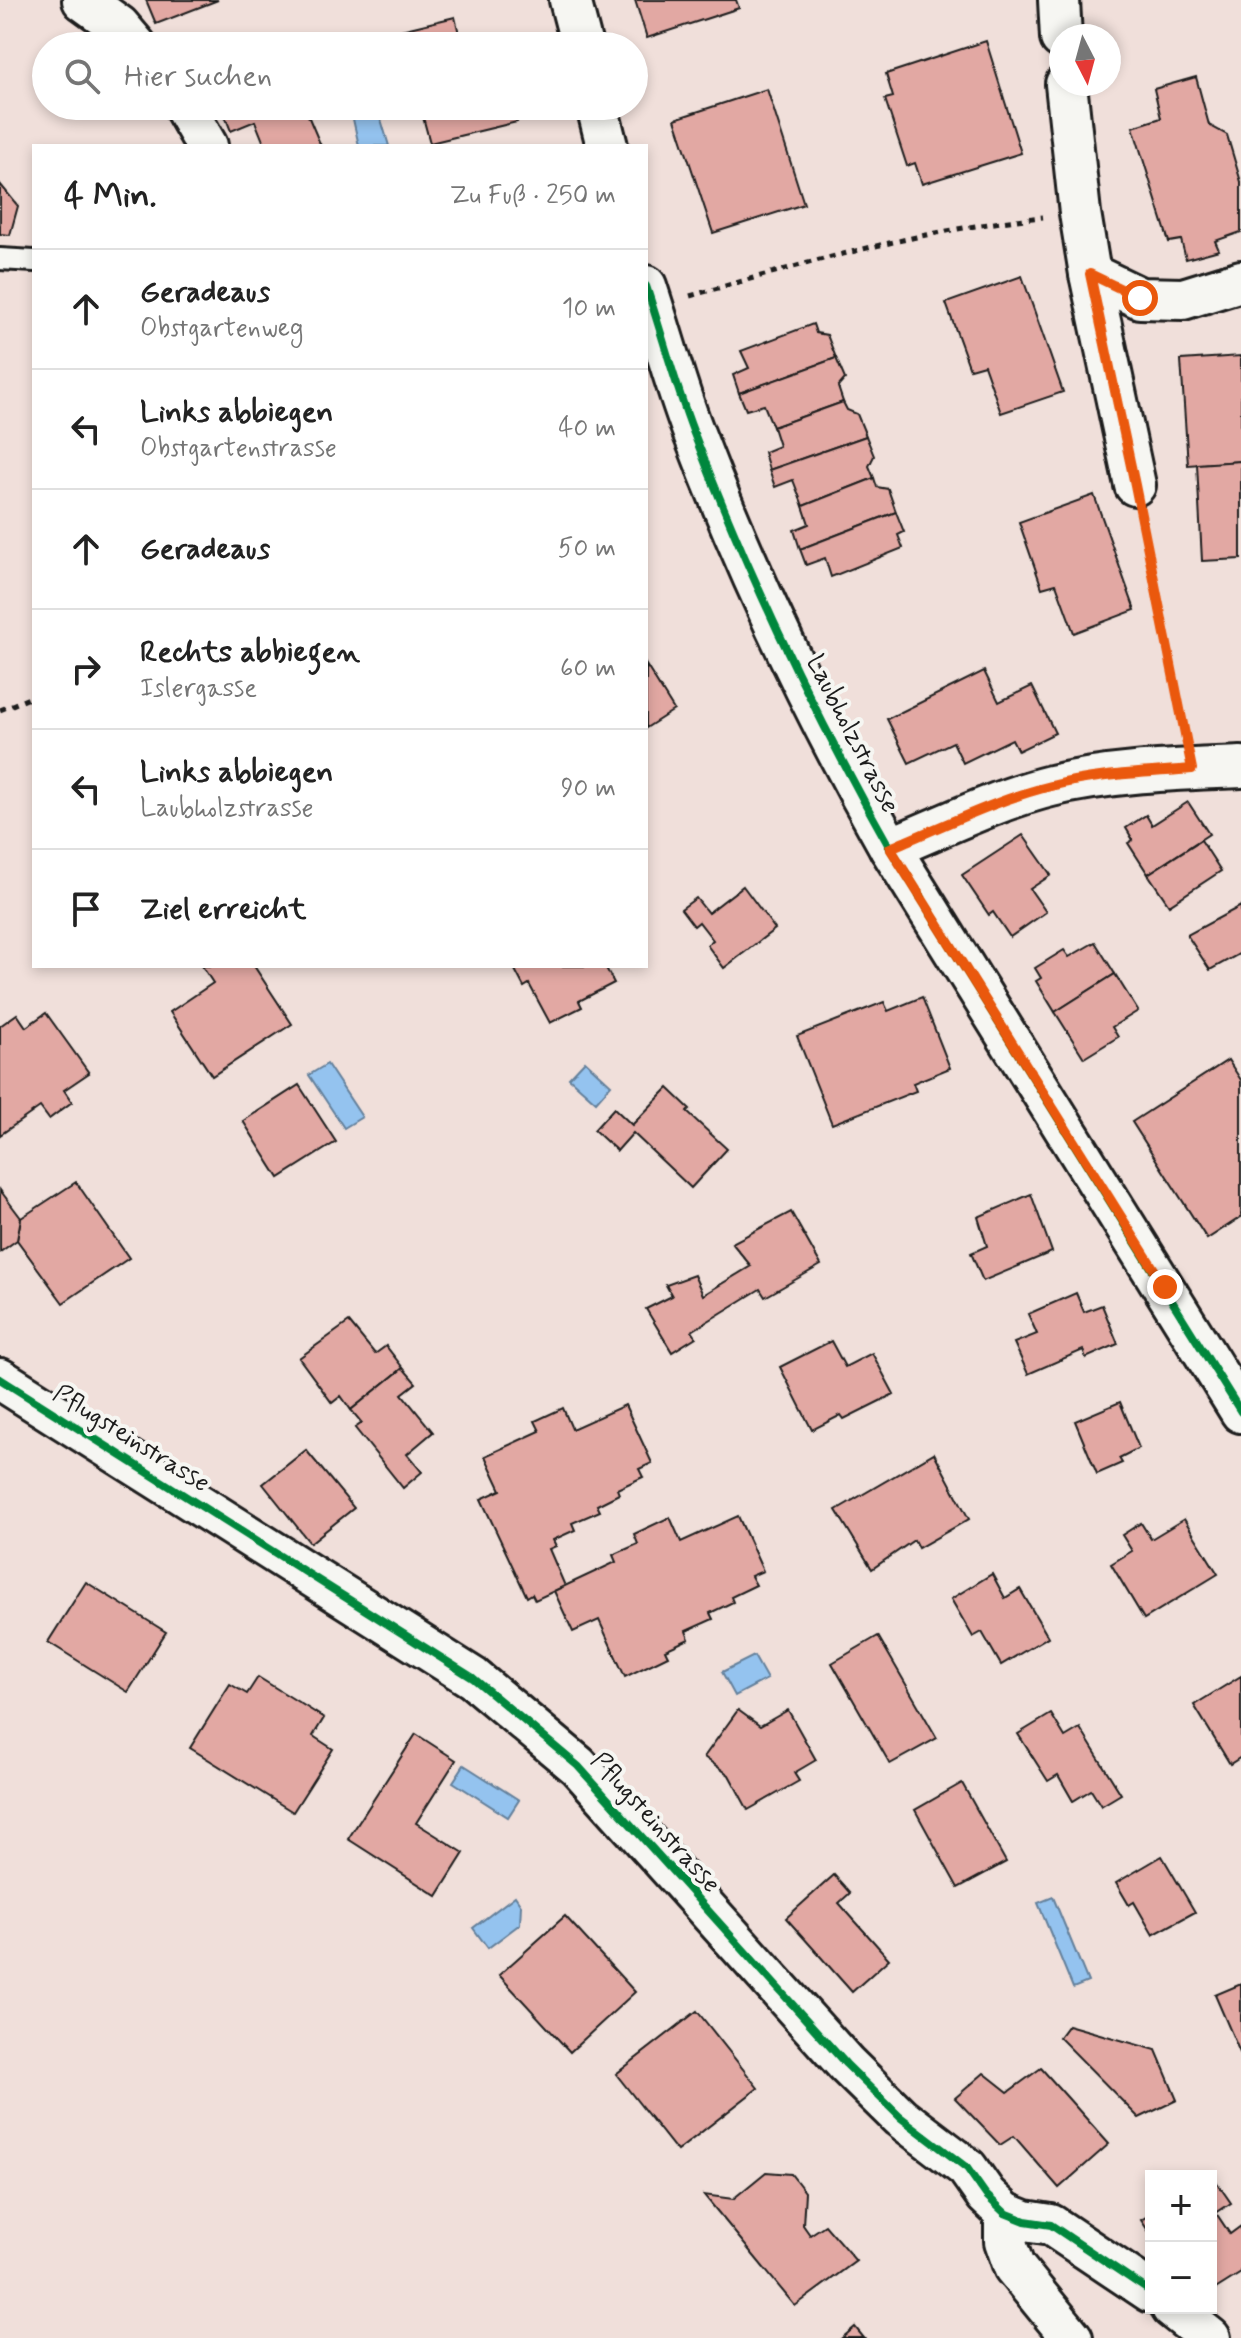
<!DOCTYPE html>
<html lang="de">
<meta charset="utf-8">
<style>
body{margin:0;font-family:Mynerve,sans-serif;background:#f6f6f6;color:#222}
.controls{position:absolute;right:24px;bottom:24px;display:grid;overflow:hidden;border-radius:0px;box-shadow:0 4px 12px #0003}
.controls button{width:72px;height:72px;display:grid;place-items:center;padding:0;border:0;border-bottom:2px solid #e0e0e0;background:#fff;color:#222;font:40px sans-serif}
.compass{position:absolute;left:1049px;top:24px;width:72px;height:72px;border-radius:50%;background:#fff;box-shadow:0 4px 12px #0003;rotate:174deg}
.stop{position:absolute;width:24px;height:24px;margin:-18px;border:6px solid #ea580c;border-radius:50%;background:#fff}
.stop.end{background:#ea580c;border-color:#fff;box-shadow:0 2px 8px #0008}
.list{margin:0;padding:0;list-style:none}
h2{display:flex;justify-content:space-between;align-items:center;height:104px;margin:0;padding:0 32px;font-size:34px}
h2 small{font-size:26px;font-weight:400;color:#767676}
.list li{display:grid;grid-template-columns:52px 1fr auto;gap:24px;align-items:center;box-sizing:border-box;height:120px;padding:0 32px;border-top:2px solid #e0e0e0}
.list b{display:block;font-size:30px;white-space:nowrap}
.list p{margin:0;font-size:26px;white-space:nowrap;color:#767676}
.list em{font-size:26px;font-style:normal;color:#767676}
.icon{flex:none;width:44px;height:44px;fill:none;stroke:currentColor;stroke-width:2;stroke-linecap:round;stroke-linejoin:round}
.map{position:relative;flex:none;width:1241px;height:2338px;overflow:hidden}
.search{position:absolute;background:#fff;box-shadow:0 4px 12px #0003;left:32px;top:32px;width:616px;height:88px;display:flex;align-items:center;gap:20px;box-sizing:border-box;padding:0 28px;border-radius:44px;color:#767676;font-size:30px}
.panel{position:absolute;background:#fff;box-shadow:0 4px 12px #0003;left:32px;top:144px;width:616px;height:824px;border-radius:0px}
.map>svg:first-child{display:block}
</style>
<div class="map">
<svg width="1241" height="2338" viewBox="0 0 1241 2338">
<rect width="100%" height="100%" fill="#f0dfda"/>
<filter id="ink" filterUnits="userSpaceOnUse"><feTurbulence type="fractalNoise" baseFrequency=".0125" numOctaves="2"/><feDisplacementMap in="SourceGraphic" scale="16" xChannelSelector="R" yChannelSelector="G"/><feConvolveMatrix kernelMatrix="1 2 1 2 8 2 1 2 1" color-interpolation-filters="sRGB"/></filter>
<g filter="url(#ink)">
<g fill="#94c3ef" stroke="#64809b" stroke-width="2">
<path d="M364,106H377L389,146H359L351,110Z"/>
<path d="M585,1061L611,1085L596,1102L569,1078Z"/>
<path d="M327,1064L362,1117L344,1128L309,1075Z"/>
<path d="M754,1656L767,1679L735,1696L722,1672Z"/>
<path d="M464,1765L519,1800L508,1817L453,1782Z"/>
<path d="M515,1896L521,1905L520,1924L488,1948L473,1928Z"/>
<path d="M1053,1897L1088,1982L1073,1988L1038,1903Z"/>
</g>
<g fill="#e2a8a3" stroke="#1c1c1c" stroke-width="2">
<path d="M146,0H218L156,24Z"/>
<path d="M635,0H736L739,8L647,38Z"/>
<path d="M455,17L462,46H405L401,30Z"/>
<path d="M986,41L1021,153L922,184L915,163L907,166L885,99L893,97L886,74Z"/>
<path d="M1196,77L1209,125L1227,135L1241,182V232L1215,241L1219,250L1186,259L1181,240L1169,242L1133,127L1161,118L1154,89Z"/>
<path d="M767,89L804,204L713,233L675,119Z"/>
<path d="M221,106H304L321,146H265L255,121L231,131Z"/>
<path d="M420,106H513L517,122L430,143Z"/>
<path d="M0,184L18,206L10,235L0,234Z"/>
<path d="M1022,276L1063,392L1001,413L984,365L970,369L946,303Z"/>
<path d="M813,324L816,333L827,335L836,358L739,393L733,375L749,368L741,351Z"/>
<path d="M1241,356V461L1188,465L1181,360Z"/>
<path d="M836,358L845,379L838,387L843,402L773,427L764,405L746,410L739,393Z"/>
<path d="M843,402L847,410L857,414L866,436L769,470L764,452L779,446L773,427Z"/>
<path d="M866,436L874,456L869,466L874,478L803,506L793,480L775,487L769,470Z"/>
<path d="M1241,461V559L1202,561L1197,464Z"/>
<path d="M874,478L877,487L888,489L896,512L800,549L794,530L809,524L803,506Z"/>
<path d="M1094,495L1135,610L1074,633L1056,584L1042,588L1019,522Z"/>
<path d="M896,512L904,532L898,535L903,548L831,577L825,558L806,565L800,549Z"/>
<path d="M646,665L674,710L646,728Z"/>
<path d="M984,671L999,702L1032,686L1055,733L1018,751L1012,739L963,763L953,742L909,763L887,719Z"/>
<path d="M1188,802L1209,834L1148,874L1128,843L1133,840L1126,828L1146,815L1152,825Z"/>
<path d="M1023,835L1051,875L1030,889L1046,912L1010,937L993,912L989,915L962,875Z"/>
<path d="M1201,840L1221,871L1169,905L1148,874Z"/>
<path d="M743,886L775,929L724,968L707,945L713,940L699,922L694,926L681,909L696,898L708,913Z"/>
<path d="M1241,906V953L1210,970L1187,935Z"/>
<path d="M1095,942L1115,974L1055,1012L1036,981L1041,978L1035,968L1064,950L1069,957Z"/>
<path d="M202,966H254L292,1024L212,1076L170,1012L213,983Z"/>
<path d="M513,966H605L614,983L579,1001L582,1007L550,1023L529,984L524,987Z"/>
<path d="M1115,974L1138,1011L1112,1027L1118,1037L1084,1058L1055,1012Z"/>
<path d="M922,997L950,1068L913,1083L916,1091L832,1124L797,1036L884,1002L888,1011Z"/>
<path d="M46,1013L89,1073L64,1090L72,1102L49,1119L40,1107L0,1135V1026L17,1014L26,1027Z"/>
<path d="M1228,1060L1241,1080V1217L1207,1239L1132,1122Z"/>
<path d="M299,1085L336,1142L279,1178L243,1121Z"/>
<path d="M668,1088L690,1109L687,1112L727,1149L691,1188L633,1133L617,1151L594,1130L614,1108L632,1125Z"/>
<path d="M76,1182L129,1258L63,1303L17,1240L21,1218Z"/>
<path d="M0,1190L21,1218L17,1240L0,1252Z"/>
<path d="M1031,1194L1052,1252L983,1281L971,1253L987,1246L978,1217Z"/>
<path d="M791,1212L821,1265L765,1297L760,1289L692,1331L696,1337L672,1352L646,1309L672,1296L666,1285L694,1275L703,1295L751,1266L732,1243Z"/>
<path d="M1076,1293L1084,1312L1102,1305L1118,1344L1086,1358L1083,1350L1028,1374L1014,1343L1037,1334L1028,1314Z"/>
<path d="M349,1322L375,1354L386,1346L403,1368L351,1410L341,1396L332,1403L299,1358Z"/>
<path d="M831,1341L845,1367L872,1353L894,1394L844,1419L841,1415L812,1430L780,1367Z"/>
<path d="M403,1368L416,1383L402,1394L433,1432L407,1454L422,1472L403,1488L355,1428L362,1423L351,1410Z"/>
<path d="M1120,1402L1139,1448L1119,1458L1122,1463L1097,1474L1075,1421Z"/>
<path d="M625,1405L652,1463L639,1469L643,1477L617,1489L619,1494L597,1505L600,1511L572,1523L575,1530L553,1540L556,1546L549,1549L565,1586L535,1600L532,1594L527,1597L481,1499L501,1490L485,1456L540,1431L535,1421L563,1408L572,1429Z"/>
<path d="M306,1450L354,1508L310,1543L263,1484Z"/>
<path d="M934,1453L969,1519L918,1548L914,1540L872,1569L836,1510Z"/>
<path d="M738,1516L763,1571L751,1576L756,1585L731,1597L733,1602L710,1613L713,1619L686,1631L689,1639L665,1650L668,1656L625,1677L599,1620L573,1632L554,1591L616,1562L613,1555L638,1544L634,1534L670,1517L681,1542Z"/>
<path d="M1184,1519L1218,1574L1144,1619L1111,1564L1132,1551L1122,1535L1141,1523L1151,1539Z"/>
<path d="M992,1574L1005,1598L1020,1589L1048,1637L1001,1665L982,1632L973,1637L951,1599Z"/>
<path d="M86,1582L166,1632L128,1692L48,1642Z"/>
<path d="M878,1636L937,1738L890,1764L832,1663Z"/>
<path d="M1241,1676V1757L1230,1764L1194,1705Z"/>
<path d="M258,1677L324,1718L313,1736L333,1749L293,1812L190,1748L230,1684L247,1694Z"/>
<path d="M738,1710L760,1726L788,1710L816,1760L794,1773L799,1781L748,1810L729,1775L704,1757Z"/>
<path d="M1051,1714L1065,1737L1080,1728L1121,1794L1101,1806L1091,1790L1073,1801L1058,1775L1048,1781L1018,1734Z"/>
<path d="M416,1734L456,1760L416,1823L464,1853L437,1896L348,1839Z"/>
<path d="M962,1783L1006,1862L958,1888L915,1810Z"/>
<path d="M1162,1856L1195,1912L1153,1935L1134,1902L1129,1905L1116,1883Z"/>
<path d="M834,1875L850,1893L839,1903L889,1959L852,1992L786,1918Z"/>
<path d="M565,1916L635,1992L570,2052L499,1975Z"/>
<path d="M1241,1984V2055L1215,1995Z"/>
<path d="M697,2011L758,2088L677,2151L616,2074Z"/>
<path d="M1068,2025L1156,2050L1177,2100L1139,2118L1059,2037Z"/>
<path d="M1041,2068L1109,2144L1059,2188L1014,2136L1000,2145L955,2098L984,2073L1008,2092Z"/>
<path d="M766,2172L791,2174L805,2192L803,2225L810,2235L825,2225L856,2261L795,2306L704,2195L733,2199Z"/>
<path d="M1211,2174L1231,2203L1216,2213L1230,2234L1241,2226V2273L1214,2290L1211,2286V2176H1208Z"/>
<path d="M1151,2214V2235L1141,2220Z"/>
<path d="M855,2327L864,2338H842Z"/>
</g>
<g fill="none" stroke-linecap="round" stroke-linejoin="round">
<g stroke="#1c1c1c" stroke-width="26">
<path id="service" d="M0,259L34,261"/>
</g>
<g stroke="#1c1c1c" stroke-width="46">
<g id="minor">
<path d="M83,0L119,26L136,46"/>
<path d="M570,0L582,46"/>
<path d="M1059,0L1061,38"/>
<path d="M1066,84L1080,213L1090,274L1135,485"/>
<path d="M184,106L207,146"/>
<path d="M597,106L607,146"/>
<path d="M1090,274L1140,298L1183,299L1241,281"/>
<path d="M646,286C662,334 675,384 693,431C748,575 814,714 890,848L1241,1412"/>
<path d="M890,848C941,827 998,799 1051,786C1113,771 1178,770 1241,767"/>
<path d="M0,1379L473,1678L578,1766L846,2064L900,2117L967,2168L986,2195L1005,2213L1025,2221L1051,2225L1151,2292"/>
<path d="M1005,2213V2241L1014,2267L1072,2338"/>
<path d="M1172,2308L1210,2338"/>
</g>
</g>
<g stroke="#1c1c1c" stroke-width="5" stroke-dasharray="6 6" stroke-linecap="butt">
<path d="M690,296C806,263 923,229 1043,217"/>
<path d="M1142,519L1185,733"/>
<path d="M0,710L34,696"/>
</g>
<use href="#service" stroke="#f6f6f2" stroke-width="20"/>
<use href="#minor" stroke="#f6f6f2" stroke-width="40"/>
<g stroke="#f6f6f2" stroke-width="13">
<g id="cycleway">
<path d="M646,286C662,334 675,384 693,431C748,575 814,714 890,848L1241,1412"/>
<path d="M0,1379L473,1678L578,1766L846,2064L900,2117L967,2168L986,2195L1005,2213L1025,2221L1051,2225L1151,2292"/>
</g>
</g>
<use href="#cycleway" stroke="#00873e" stroke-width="8"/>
</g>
</g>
<g fill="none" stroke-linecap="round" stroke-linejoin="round" filter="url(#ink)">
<path stroke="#ea580c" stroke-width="10" d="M1140,298L1090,274L1135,485L1192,769C1145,773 1097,774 1051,786C998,799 941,827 890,848L1165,1287"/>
</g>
<g text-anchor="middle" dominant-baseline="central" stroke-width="8" stroke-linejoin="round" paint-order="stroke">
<g font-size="26" fill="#1c1c1c" stroke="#f6f6f2">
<text transform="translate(852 734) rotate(63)">Laubholzstrasse</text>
<text transform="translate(131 1439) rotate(32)">Pflugsteinstrasse</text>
<text transform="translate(655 1823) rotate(48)">Pflugsteinstrasse</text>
</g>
</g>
</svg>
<div class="controls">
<button>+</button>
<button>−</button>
</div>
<svg class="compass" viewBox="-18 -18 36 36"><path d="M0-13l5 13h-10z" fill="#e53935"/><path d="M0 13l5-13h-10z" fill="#767676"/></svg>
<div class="stop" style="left:1140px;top:298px"></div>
<div class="stop end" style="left:1165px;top:1287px"></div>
<div class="search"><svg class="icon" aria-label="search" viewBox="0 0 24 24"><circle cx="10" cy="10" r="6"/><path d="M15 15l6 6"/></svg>Hier suchen</div>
<section class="panel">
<h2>4 Min.<small>Zu Fuß · 250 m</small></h2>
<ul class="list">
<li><svg class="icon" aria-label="ahead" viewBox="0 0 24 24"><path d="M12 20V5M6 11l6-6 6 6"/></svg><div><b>Geradeaus</b><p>Obstgartenweg</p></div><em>10 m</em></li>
<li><svg class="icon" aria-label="left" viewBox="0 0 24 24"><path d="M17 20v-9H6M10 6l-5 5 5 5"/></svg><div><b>Links abbiegen</b><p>Obstgartenstrasse</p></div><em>40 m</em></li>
<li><svg class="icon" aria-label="ahead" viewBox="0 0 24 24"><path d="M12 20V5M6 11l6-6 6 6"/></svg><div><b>Geradeaus</b></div><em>50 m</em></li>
<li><svg class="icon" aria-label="right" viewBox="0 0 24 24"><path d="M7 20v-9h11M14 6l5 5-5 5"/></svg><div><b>Rechts abbiegen</b><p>Islergasse</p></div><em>60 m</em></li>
<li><svg class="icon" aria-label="left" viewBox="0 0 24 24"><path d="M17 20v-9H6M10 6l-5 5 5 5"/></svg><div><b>Links abbiegen</b><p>Laubholzstrasse</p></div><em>90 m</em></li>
<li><svg class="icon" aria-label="arrive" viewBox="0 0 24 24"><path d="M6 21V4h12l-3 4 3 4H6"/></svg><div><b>Ziel erreicht</b></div></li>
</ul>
</section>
</div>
